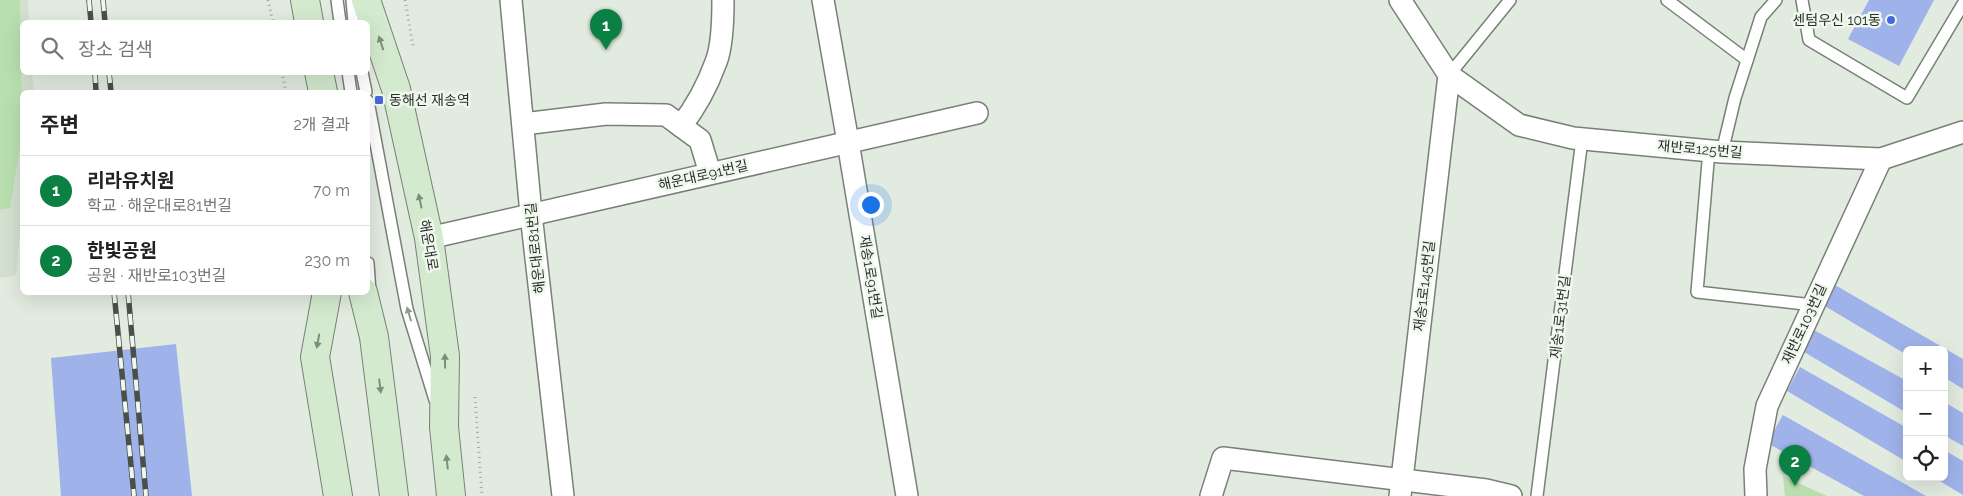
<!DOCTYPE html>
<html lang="ko">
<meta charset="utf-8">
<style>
body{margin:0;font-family:Raleway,"Noto Sans KR",sans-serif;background:#f6f6f6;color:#222}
.controls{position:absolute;right:15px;bottom:15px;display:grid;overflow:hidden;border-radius:8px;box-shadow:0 5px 20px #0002}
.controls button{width:45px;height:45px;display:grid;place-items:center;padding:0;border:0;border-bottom:1px solid #e0e0e0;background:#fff;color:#222;font:25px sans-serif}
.you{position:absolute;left:870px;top:204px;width:18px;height:18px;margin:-12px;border:4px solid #fff;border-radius:50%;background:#1a73e8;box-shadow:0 0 0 8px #1a73e833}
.badge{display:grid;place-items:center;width:32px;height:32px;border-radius:50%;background:#0b8043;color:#fff;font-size:16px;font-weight:700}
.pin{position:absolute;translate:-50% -41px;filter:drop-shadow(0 1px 2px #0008)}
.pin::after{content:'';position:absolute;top:26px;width:18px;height:15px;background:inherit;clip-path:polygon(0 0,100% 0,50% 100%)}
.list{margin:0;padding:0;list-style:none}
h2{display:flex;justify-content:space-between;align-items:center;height:65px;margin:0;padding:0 20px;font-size:21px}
h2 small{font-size:16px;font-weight:400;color:#767676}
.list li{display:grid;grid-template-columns:32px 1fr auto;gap:15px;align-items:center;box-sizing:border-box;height:70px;padding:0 20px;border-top:1px solid #e0e0e0}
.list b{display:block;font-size:19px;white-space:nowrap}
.list p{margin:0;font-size:16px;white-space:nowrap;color:#767676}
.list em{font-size:16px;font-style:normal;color:#767676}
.icon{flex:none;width:28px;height:28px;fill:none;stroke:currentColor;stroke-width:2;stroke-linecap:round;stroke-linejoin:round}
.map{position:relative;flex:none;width:1963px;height:496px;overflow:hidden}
.search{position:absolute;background:#fff;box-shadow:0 5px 20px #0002;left:20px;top:20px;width:350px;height:55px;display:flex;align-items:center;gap:12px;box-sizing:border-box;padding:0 18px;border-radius:8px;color:#767676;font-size:19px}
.panel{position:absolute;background:#fff;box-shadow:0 5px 20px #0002;left:20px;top:90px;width:350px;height:205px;border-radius:8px}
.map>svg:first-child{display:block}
</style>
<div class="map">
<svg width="1963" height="496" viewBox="0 0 1963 496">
<rect width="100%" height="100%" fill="#e2ebe0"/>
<path fill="#d3e0d0" d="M0,0H28L29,22H22V72L32,73L34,92H22V210L16,275L0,278Z"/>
<g fill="#b9dfaf">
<path d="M0,0H20L22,135L10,208L0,210Z"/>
<path d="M1783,476L1827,496H1785Z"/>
</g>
<g fill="#9fb3ea">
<path d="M1869,0H1934L1899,66L1848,39Z"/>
<path d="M1835,285L1963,359V389L1944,377V350H1907V355L1823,305Z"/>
<path d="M1814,330L1907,381V413L1804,352Z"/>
<path d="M176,344L192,496H61L51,358Z"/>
<path d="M1800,367L1907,428V462L1787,391Z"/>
<path d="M1944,402L1963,413V446L1944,435Z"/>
<path d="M1783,415L1926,496H1864L1767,443Z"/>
<path d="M1944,450L1963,461V495L1933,477H1944Z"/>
</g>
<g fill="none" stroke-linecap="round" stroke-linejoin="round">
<g stroke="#798077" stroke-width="14">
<g id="lane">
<path d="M337,0L340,22"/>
<path d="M352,0L354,22"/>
<path d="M1667,0L1747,60"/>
<path d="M1802,0L1809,40L1907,98L1963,4"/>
<path d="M348,72L351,92"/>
<path d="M362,72L366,92"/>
<path d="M1449,75L1510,0"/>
<path d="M368,101L407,309L435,400"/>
<path d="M1709,150L1697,292L1813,305"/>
<path d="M1722,152L1735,98L1761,17L1776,0"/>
<path d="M368,263L370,293"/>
<path d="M1537,496L1582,139"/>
</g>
</g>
<g stroke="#798077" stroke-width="24">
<g id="street">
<path d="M511,0L531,214L563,496"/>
<path d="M823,0L848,142L907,496"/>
<path d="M1400,0L1449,75L1519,125L1573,138L1722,152L1881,159L1963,132"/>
<path d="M523,124L606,114L666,115L700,140L710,173"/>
<path d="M681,126C696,107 708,84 716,62C722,47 723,16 723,0"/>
<path d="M429,238L977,113"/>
<path d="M1211,496L1223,458L1486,490L1511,496"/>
<path d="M1400,496L1449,75"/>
<path d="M1756,496L1755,469L1767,406L1881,159"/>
</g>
</g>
<g stroke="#798077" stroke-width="30">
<g id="secondary">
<path d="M305,0L309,22"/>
<path d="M366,0L396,89L429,238L445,356L444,427L451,496"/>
<path d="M319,72L323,92"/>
<path d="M327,292L315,357L338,496"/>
<path d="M363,292L374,337L394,496"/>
</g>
</g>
<g stroke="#a1a8a0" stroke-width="3" stroke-dasharray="1 4" stroke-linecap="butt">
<path d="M268,0L273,22"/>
<path d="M405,0L413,46"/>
<path d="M282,72L286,92"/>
<path d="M475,397L482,496"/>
</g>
<use href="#lane" stroke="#fff" stroke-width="11"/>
<use href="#street" stroke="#fff" stroke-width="21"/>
<use href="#secondary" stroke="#d4eace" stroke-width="28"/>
<g stroke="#4a4f4a" stroke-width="5.5">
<g id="rail">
<path d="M89,0L91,22"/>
<path d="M103,0L105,22"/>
<path d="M95,72L96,92"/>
<path d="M109,72L111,92"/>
<path d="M114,292L134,496"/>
<path d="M128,292L146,496"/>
</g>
</g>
<use href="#rail" stroke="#eff8ed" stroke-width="4" stroke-dasharray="11" stroke-linecap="butt"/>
</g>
<defs><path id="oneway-solid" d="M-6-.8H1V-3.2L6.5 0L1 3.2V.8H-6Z" transform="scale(1.25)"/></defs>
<g fill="#808c7c">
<use href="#oneway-solid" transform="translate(381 43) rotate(-108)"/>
<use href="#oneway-solid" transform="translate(420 201) rotate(-102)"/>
<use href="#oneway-solid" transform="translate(318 341) rotate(100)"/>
<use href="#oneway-solid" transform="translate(445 361) rotate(-91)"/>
<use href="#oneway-solid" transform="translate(380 386) rotate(83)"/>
<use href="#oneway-solid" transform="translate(447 462) rotate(-96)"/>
</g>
<use fill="#959795" href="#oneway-solid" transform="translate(409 314) rotate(-106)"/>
<g fill="#4867da" stroke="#eff8ed" stroke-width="2">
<circle cx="1891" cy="20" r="5"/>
<rect x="374" y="95" width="10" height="10" rx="2.5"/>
</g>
<g text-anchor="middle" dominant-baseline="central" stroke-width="5" stroke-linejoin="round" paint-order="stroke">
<g font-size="14" fill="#2b2f2b" stroke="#eff8ed" text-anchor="end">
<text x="1881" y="20">센텀우신 101동</text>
<text x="389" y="100" text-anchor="start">동해선 재송역</text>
</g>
<g font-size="14" fill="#2b2f2b" stroke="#eff8ed">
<text transform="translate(1700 149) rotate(5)">재반로125번길</text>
<text transform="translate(703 175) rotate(-13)">해운대로91번길</text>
<text transform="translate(429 245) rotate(80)">해운대로</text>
<text transform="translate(535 248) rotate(-96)">해운대로81번길</text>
<text transform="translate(871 277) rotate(81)">재송1로91번길</text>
<text transform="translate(1424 286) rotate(-83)">재송1로145번길</text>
<text transform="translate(1560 317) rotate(-83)">재송1로31번길</text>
<text transform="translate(1804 324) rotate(-65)">재반로103번길</text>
</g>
</g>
</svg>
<div class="controls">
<button>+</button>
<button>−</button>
<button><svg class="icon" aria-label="locate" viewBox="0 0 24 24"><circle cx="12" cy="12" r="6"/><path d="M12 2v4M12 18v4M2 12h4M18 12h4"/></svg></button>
</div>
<div class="you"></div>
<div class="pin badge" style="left:606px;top:50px">1</div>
<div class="pin badge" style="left:1795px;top:486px">2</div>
<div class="search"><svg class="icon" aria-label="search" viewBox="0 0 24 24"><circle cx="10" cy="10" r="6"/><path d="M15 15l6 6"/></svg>장소 검색</div>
<section class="panel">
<h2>주변<small>2개 결과</small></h2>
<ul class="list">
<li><span class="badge">1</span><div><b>리라유치원</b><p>학교 · 해운대로81번길</p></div><em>70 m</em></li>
<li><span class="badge">2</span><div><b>한빛공원</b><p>공원 · 재반로103번길</p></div><em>230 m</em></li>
</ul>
</section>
</div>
